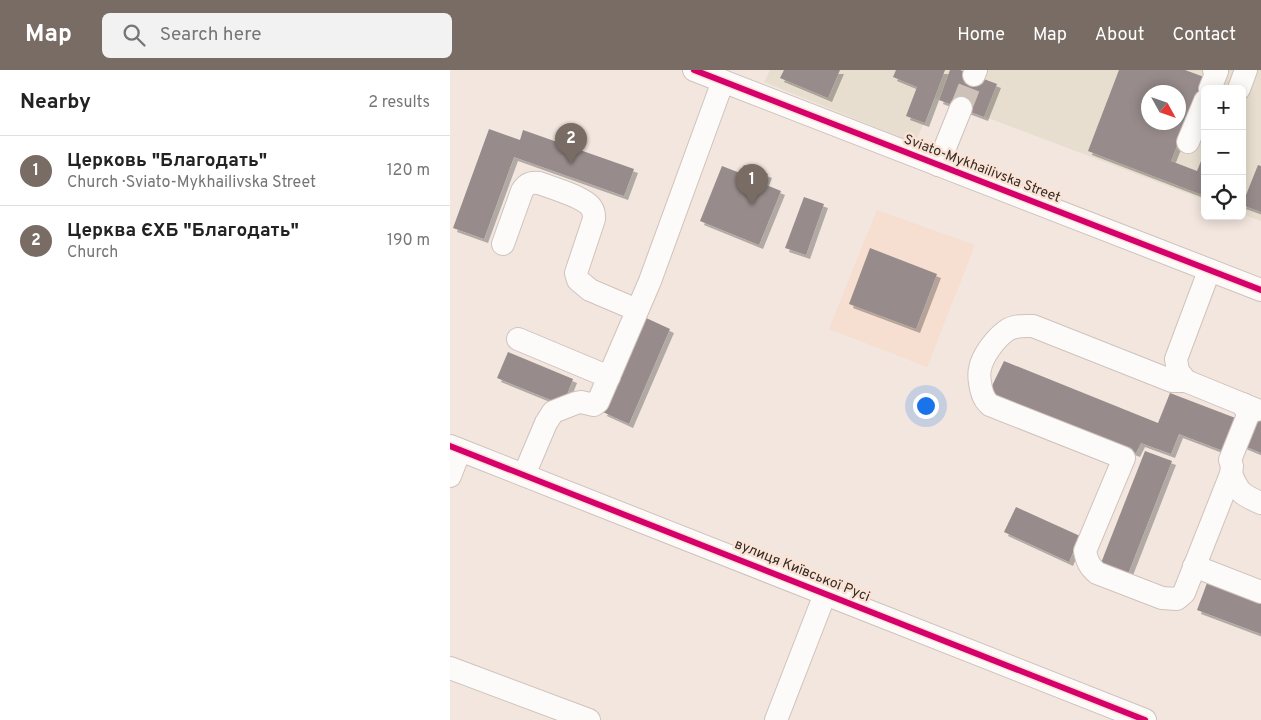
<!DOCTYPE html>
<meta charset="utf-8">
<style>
body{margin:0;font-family:Overpass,sans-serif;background:#f2f2f2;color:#222}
.controls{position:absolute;right:15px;top:15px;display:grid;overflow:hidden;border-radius:8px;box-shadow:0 2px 12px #0003}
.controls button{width:45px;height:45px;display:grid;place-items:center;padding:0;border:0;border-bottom:1px solid #e0e0e0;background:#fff;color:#222;font:25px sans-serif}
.compass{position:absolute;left:691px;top:15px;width:45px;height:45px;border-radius:50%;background:#fff;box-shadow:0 2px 12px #0003;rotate:130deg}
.you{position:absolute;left:475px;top:335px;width:18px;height:18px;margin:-12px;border:4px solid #fff;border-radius:50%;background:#1a73e8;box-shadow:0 0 0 8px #1a73e833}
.badge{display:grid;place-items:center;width:32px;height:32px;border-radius:50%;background:#796c65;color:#fff;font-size:16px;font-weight:700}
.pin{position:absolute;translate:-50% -41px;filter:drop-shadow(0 1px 2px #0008)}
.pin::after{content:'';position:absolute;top:26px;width:18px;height:15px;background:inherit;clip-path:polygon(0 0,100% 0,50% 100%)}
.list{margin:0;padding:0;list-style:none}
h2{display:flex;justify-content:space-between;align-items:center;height:65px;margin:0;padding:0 20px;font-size:21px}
h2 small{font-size:16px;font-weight:400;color:#767676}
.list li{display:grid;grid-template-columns:32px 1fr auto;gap:15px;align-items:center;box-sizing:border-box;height:70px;padding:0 20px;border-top:1px solid #e0e0e0}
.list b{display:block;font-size:19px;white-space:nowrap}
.list p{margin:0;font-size:16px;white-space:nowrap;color:#767676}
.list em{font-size:16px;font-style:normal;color:#767676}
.icon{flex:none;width:28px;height:28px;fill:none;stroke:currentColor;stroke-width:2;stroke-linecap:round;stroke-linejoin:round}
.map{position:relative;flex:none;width:811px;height:650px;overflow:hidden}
header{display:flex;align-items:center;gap:30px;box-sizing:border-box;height:70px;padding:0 25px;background:#796c65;color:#fff}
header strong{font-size:24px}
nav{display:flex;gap:28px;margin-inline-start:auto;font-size:18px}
.search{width:350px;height:45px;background:#f2f2f2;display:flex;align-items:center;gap:12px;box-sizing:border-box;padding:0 18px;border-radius:8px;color:#767676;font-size:19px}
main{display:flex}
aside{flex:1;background:#fff}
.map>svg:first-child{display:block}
</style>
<header>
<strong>Map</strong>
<div class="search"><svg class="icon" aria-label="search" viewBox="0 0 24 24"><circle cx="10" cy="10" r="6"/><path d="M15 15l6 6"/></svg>Search here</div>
<nav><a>Home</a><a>Map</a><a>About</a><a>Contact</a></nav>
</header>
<main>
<aside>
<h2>Nearby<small>2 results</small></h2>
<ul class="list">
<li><span class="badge">1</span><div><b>Церковь &quot;Благодать&quot;</b><p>Church · Sviato-Mykhailivska Street</p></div><em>120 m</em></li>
<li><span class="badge">2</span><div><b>Церква ЄХБ &quot;Благодать&quot;</b><p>Church</p></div><em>190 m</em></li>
</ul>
</aside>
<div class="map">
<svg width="811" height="650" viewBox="0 0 811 650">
<defs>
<filter id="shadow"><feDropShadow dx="4" dy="4" stdDeviation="0" flood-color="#0004"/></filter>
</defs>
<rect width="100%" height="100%" fill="#f2e6df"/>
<path fill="#f6ded0" d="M427,140L525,175L477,297L379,259Z"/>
<path fill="#e7decf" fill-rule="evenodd" d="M320,0H811V151L792,144V19H755V130L485,28L465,73L314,12ZM698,22H728V52H698Z"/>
<g fill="#978b8b" fill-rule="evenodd" filter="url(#shadow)">
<path d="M334,0H390L378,28L330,8Z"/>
<path d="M446,0H495L475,53L456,46L467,17L443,7Z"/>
<path d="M500,0H510L547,14L534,47L489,30Z"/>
<path d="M669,0H735L754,7L721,91L747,101L753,86H755V126L638,81ZM698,22H728V52H698Z"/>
<path d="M39,59L70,70L73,60L184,99L174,126L64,87L34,169L3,158Z"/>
<path d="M294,95L318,104L314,114L331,121L309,175L250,151L272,96L290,103Z"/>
<path d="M808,95L811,96V142L792,135Z"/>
<path d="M354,127L374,134L356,185L335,178Z"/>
<path d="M420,178L487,204L466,259L399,234Z"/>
<path d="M194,247L220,259L179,354L153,342Z"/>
<path d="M58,282L123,309L113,335L47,308Z"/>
<path d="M554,291L708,353L720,323L788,349L776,382L729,364L721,384L691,373L686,383L538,324Z"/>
<path d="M805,344L811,347V383L792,375Z"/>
<path d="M695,381L722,391L678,504L651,493Z"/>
<path d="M566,437L630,466L619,492L554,462Z"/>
<path d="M757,513L811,533V564L747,540Z"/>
</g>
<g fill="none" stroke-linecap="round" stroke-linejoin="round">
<path stroke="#cdc1b9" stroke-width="22" stroke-dasharray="22 11" stroke-linecap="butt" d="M511,38L524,5"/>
<g stroke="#cfc3bc" stroke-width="24">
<g id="minor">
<path d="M244,0L811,220"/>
<path d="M524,5L526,0"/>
<path d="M760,19L767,1L764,0"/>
<path d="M789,19L796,0"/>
<path d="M738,72L755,31"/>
<path d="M488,95L511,38"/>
<path d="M53,174L72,121C76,114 81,112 89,113C102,118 134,127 141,137C144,141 144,144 144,149L126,203L128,210L140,220L187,240"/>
<path d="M759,201L726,289L728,301L736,311L807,340"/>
<path d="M68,269L159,307"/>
<path d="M736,311H722L583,256C573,256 564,255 556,261C546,268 532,286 530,299C528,306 531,323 535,329C536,331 538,333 540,335L674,388L635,481C637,491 639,496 647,503L712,528L727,529L734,523L781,404L782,396L780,390L798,345L793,334"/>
<path d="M0,376L695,650"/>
<path d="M781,404C789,423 792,425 811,433"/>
<path d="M74,405L96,353L103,342L126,333L131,332L144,335L148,332L200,211L273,11"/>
<path d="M0,406L10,380"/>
<path d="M744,496L811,522"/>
<path d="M0,598L139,650"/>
<path d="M326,650L375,524"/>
</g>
</g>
<use href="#minor" stroke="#fdfbfa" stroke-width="22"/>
<g stroke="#fae3d7" stroke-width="9">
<g id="cycleway">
<path d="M244,0L811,220"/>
<path d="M0,376L695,650"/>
</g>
</g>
<use href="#cycleway" stroke="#d6006c" stroke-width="6"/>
</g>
<g text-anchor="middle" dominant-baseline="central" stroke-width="5" stroke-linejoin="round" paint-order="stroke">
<g font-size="14" fill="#382b23" stroke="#fae3d7">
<text transform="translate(532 99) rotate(21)">Sviato-Mykhailivska Street</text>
<text transform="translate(352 501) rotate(22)">вулиця Київської Русі</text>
</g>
</g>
</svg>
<div class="controls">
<button>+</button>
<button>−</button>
<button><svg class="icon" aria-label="locate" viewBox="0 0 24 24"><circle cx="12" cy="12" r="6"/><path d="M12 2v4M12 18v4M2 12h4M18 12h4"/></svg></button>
</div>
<svg class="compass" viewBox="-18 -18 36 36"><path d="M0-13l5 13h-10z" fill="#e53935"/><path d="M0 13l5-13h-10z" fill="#767676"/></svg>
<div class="you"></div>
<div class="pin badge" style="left:302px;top:135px">1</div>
<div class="pin badge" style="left:121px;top:94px">2</div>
</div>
</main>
